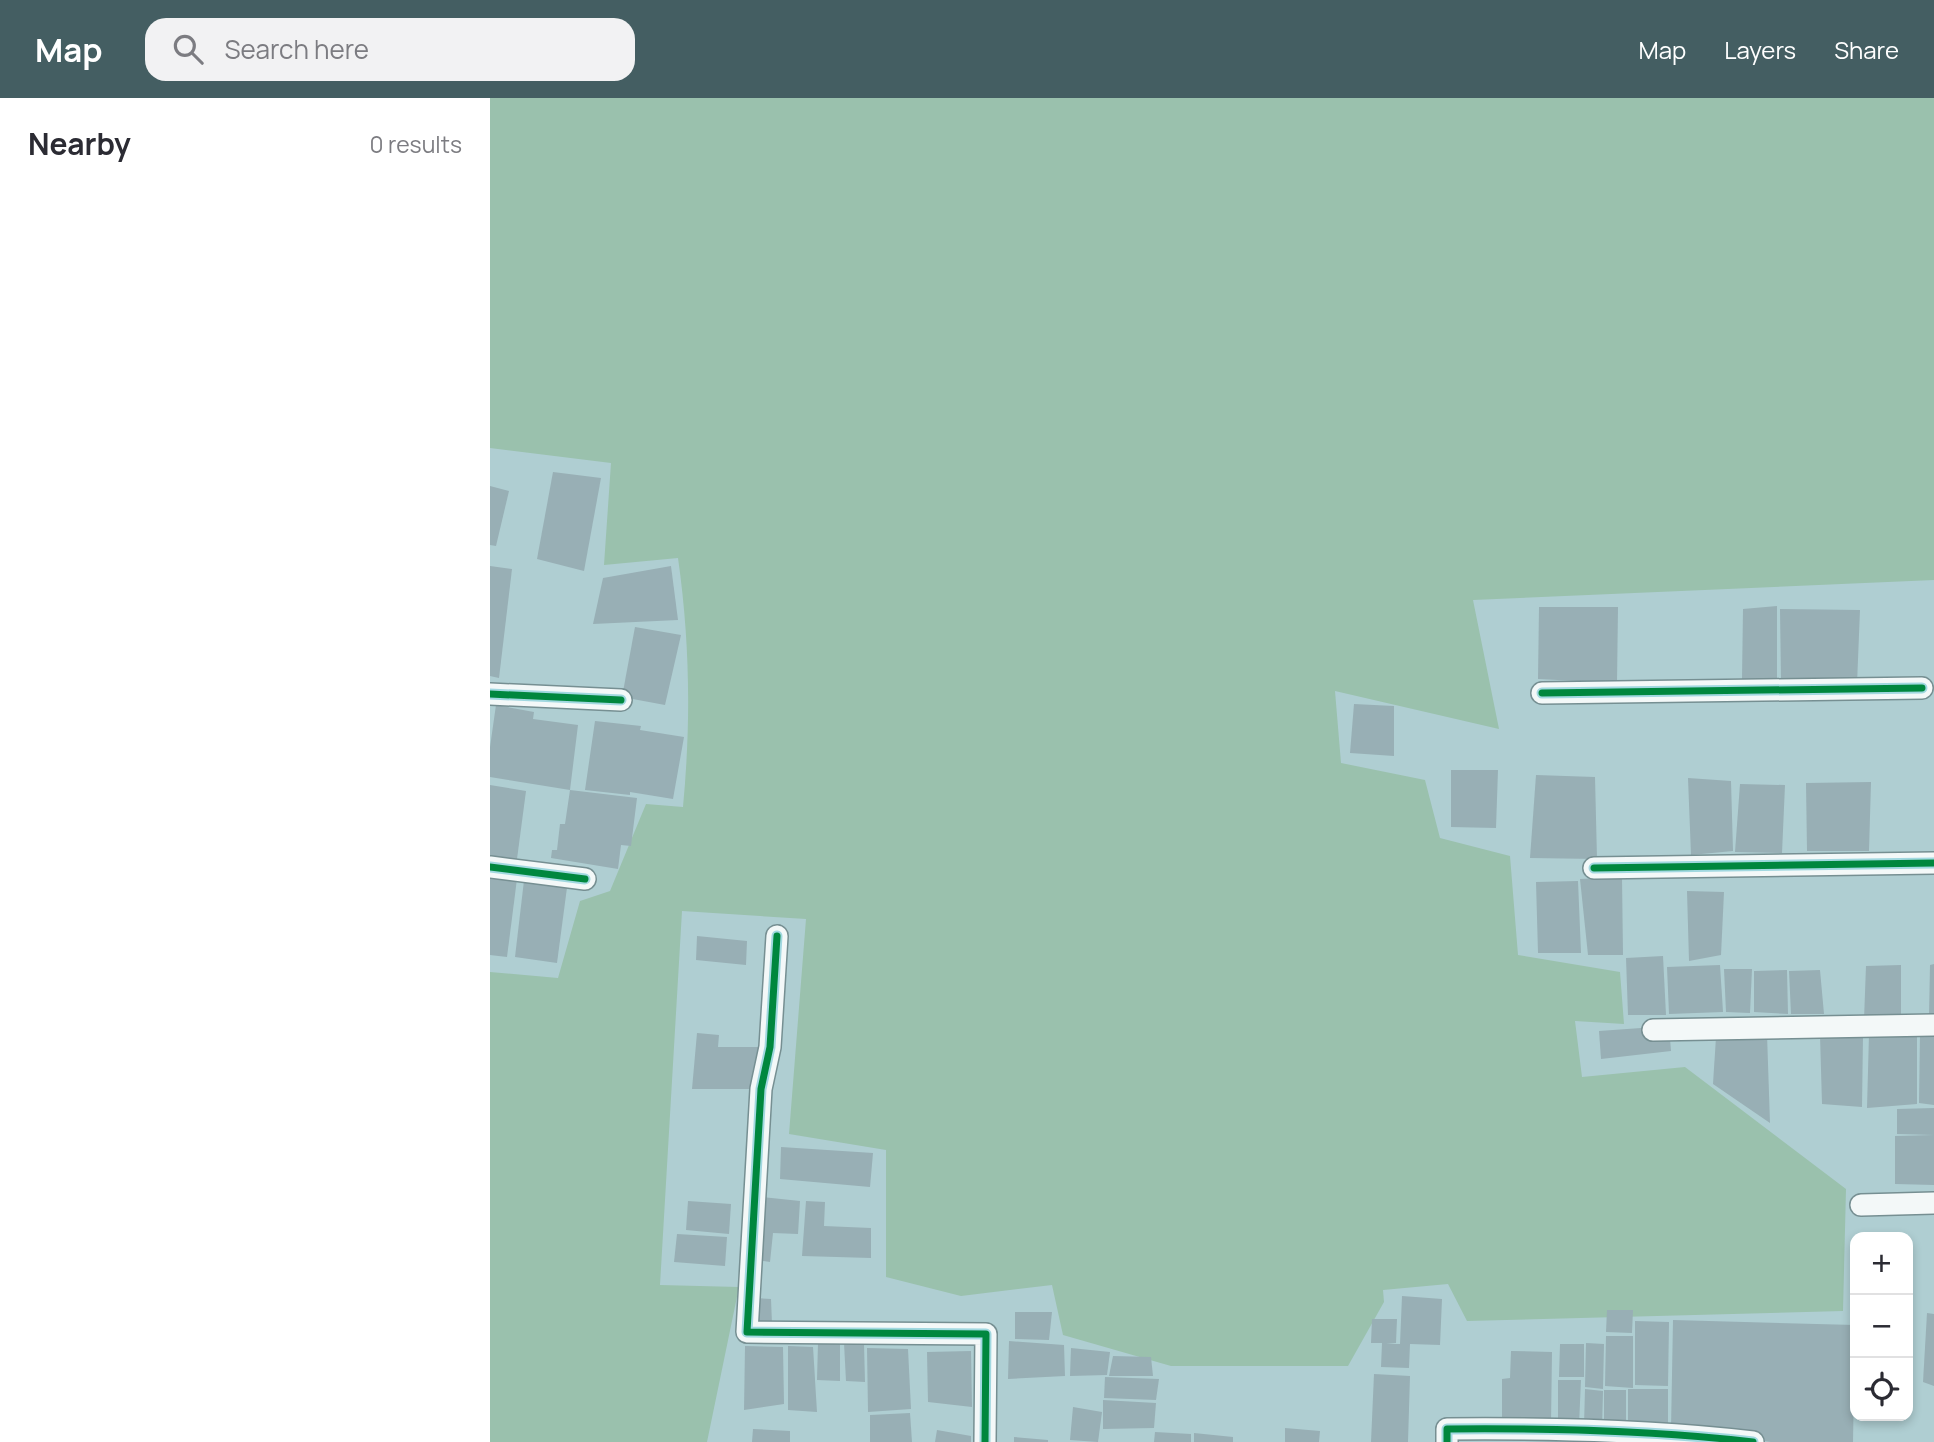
<!DOCTYPE html>
<meta charset="utf-8">
<style>
body{margin:0;font-family:Manrope,sans-serif;background:#f2f2f3;color:#2b2b33}
.controls{position:absolute;right:21px;bottom:21px;display:grid;overflow:hidden;border-radius:14px;box-shadow:0 4px 10px #0003}
.controls button{width:63px;height:63px;display:grid;place-items:center;padding:0;border:0;border-bottom:2px solid #e1e1e2;background:#fff;color:#2b2b33;font:35px sans-serif}
.list{margin:0;padding:0;list-style:none}
h2{display:flex;justify-content:space-between;align-items:center;height:91px;margin:0;padding:0 28px;font-size:30px}
h2 small{font-size:23px;font-weight:400;color:#7c7c81}
.icon{flex:none;width:38px;height:38px;fill:none;stroke:currentColor;stroke-width:2;stroke-linecap:round;stroke-linejoin:round}
.map{position:relative;flex:none;width:1444px;height:1344px;overflow:hidden}
header{display:flex;align-items:center;gap:42px;box-sizing:border-box;height:98px;padding:0 35px;background:#445e62;color:#fff}
header strong{font-size:33px}
nav{display:flex;gap:38px;margin-inline-start:auto;font-size:24px}
.search{width:490px;height:63px;background:#f2f2f3;display:flex;align-items:center;gap:18px;box-sizing:border-box;padding:0 24px;border-radius:21px;color:#7c7c81;font-size:26px}
main{display:flex}
aside{flex:1;background:#fff}
.map>svg:first-child{display:block}
</style>
<header>
<strong>Map</strong>
<div class="search"><svg class="icon" aria-label="search" viewBox="0 0 24 24"><circle cx="10" cy="10" r="6"/><path d="M15 15l6 6"/></svg>Search here</div>
<nav><a>Map</a><a>Layers</a><a>Share</a></nav>
</header>
<main>
<aside>
<h2>Nearby<small>0 results</small></h2>
<ul class="list">
</ul>
</aside>
<div class="map">
<svg width="1444" height="1344" viewBox="0 0 1444 1344">
<rect width="100%" height="100%" fill="#afced2"/>
<path fill="#9ac1ad" d="M0,0H1444V482L983,502L1009,631L845,593L851,665L935,682L950,740L1020,758L1028,857L1130,874L1134,926L1085,923L1092,979L1195,969L1356,1091L1353,1213L977,1223L958,1186L893,1192L894,1204L858,1268H681L573,1237L562,1187L471,1198L396,1179V1052L299,1036L316,821L192,813L170,1187L249,1189L217,1344H0V874L68,880L90,803L120,793L156,706L193,709C201,624 200,544 188,460L114,467L121,365L0,350Z"/>
<g fill="#98afb5">
<path d="M63,374L111,380L94,473L47,461Z"/>
<path d="M0,388L19,393L6,448L0,447Z"/>
<path d="M0,468L22,471L9,580L0,578Z"/>
<path d="M181,468L188,522L103,526L113,480Z"/>
<path d="M1287,508V582L1252,581L1253,511Z"/>
<path d="M1049,509H1128L1127,585L1048,581Z"/>
<path d="M1290,511L1370,512L1367,586L1291,583Z"/>
<path d="M145,529L191,537L175,607L132,599Z"/>
<path d="M864,606L904,608V658L860,655Z"/>
<path d="M6,607L44,614L43,621L88,627L80,692L0,679V649Z"/>
<path d="M105,623L151,628L150,632L194,639L183,701L140,694V697L95,692Z"/>
<path d="M961,672H1008L1006,730L961,729Z"/>
<path d="M1046,677L1105,679L1107,761L1040,760Z"/>
<path d="M1198,680L1241,683L1243,753L1201,757Z"/>
<path d="M1381,684L1379,753H1317L1316,685Z"/>
<path d="M1250,686L1295,687L1292,755L1245,754Z"/>
<path d="M0,687L36,693L27,761L0,758Z"/>
<path d="M80,692L147,700L141,748L131,747L128,771L61,760L62,752H67L70,726H75Z"/>
<path d="M0,771L28,773L17,859L0,857Z"/>
<path d="M35,774L78,782L67,865L25,859Z"/>
<path d="M1132,779L1133,857H1098L1090,781Z"/>
<path d="M1088,783L1091,855H1048L1046,784Z"/>
<path d="M1197,793L1234,794L1231,857L1199,863Z"/>
<path d="M207,838L257,843L256,867L206,862Z"/>
<path d="M1173,858L1176,917H1138L1136,860Z"/>
<path d="M1444,866V918H1439L1440,867Z"/>
<path d="M1230,867L1233,914L1179,916L1177,869Z"/>
<path d="M1411,867V924L1374,922L1376,868Z"/>
<path d="M1234,871H1262L1260,915L1236,914Z"/>
<path d="M1297,872L1298,916L1264,914V873Z"/>
<path d="M1330,872L1334,916H1301L1299,873Z"/>
<path d="M1179,928L1181,953L1111,961L1109,933Z"/>
<path d="M1427,934V1006L1377,1010L1379,936Z"/>
<path d="M207,935L229,937L228,949H280L271,991H202Z"/>
<path d="M1430,935H1444V1007L1429,1005Z"/>
<path d="M1277,936L1280,1025L1223,986L1226,939Z"/>
<path d="M1330,937H1373L1372,1009L1332,1006Z"/>
<path d="M1444,1010V1037L1407,1036V1011Z"/>
<path d="M1444,1037V1087L1405,1086V1038Z"/>
<path d="M291,1049L383,1055L380,1089L290,1081Z"/>
<path d="M272,1099L310,1103L308,1136L283,1135L280,1164L267,1162Z"/>
<path d="M198,1103L241,1106L239,1136L196,1132Z"/>
<path d="M316,1103L335,1104L334,1128L381,1130V1160L312,1158Z"/>
<path d="M187,1136L237,1139L235,1168L184,1164Z"/>
<path d="M1364,1156H1365V1185L1360,1184Z"/>
<path d="M912,1198L952,1201L950,1247L920,1246L919,1270L891,1269L892,1245H881L882,1221H907L906,1245L896,1246H910Z"/>
<path d="M265,1200L281,1201L282,1226L265,1227Z"/>
<path d="M1117,1212H1143L1142,1235L1116,1234Z"/>
<path d="M525,1214H562L559,1242L525,1241Z"/>
<path d="M1437,1215L1444,1216V1288L1433,1284Z"/>
<path d="M1183,1222L1365,1227L1363,1344H1281L1181,1331Z"/>
<path d="M1145,1223L1179,1224L1178,1288L1145,1287Z"/>
<path d="M1116,1238H1143V1290L1115,1288Z"/>
<path d="M519,1243L574,1247L575,1278L518,1281Z"/>
<path d="M328,1245L350,1246V1283L327,1282Z"/>
<path d="M354,1245L374,1246L375,1284L356,1283Z"/>
<path d="M1096,1245L1114,1246L1113,1291L1095,1289Z"/>
<path d="M1070,1246H1094V1279H1069Z"/>
<path d="M255,1248L293,1249L294,1306L254,1312Z"/>
<path d="M298,1248L323,1249L327,1314L298,1312Z"/>
<path d="M377,1250L418,1251L421,1311L378,1314Z"/>
<path d="M581,1250L620,1254L617,1277L580,1278Z"/>
<path d="M481,1253L482,1309L438,1304L437,1254Z"/>
<path d="M1021,1253L1062,1254L1061,1326L1012,1324V1281L1020,1280Z"/>
<path d="M623,1258L661,1259L663,1278H619Z"/>
<path d="M884,1276L920,1278L918,1344H881Z"/>
<path d="M615,1279L669,1281L666,1302L614,1300Z"/>
<path d="M1068,1282H1091L1089,1327H1068Z"/>
<path d="M1095,1291L1113,1293L1112,1330L1094,1328Z"/>
<path d="M1138,1291H1178V1331L1138,1330Z"/>
<path d="M1114,1292H1136V1331L1114,1330Z"/>
<path d="M613,1302L666,1305L664,1330L613,1331Z"/>
<path d="M583,1309L612,1314L608,1344L580,1342Z"/>
<path d="M420,1315L422,1344H380V1317Z"/>
<path d="M795,1330L830,1333L829,1344H795Z"/>
<path d="M263,1331L300,1333V1344H262Z"/>
<path d="M447,1332L481,1338V1344H445Z"/>
<path d="M665,1334L701,1336V1344H664Z"/>
<path d="M704,1335L743,1339V1344H704Z"/>
<path d="M524,1339L558,1342V1344H524Z"/>
</g>
<g fill="none" stroke-linecap="round" stroke-linejoin="round">
<g stroke="#768f92" stroke-width="24">
<g id="street">
<path d="M1052,595L1432,590"/>
<path d="M0,596L131,602"/>
<path d="M0,769L95,781"/>
<path d="M1104,770L1444,765"/>
<path d="M287,838L280,949L271,991L257,1234L496,1236L495,1344"/>
<path d="M1163,932L1444,927"/>
<path d="M1371,1107L1444,1105"/>
<path d="M957,1344V1331C1060,1330 1161,1332 1263,1344"/>
</g>
</g>
<use href="#street" stroke="#f3f8f8" stroke-width="21"/>
<g stroke="#a1d8e0" stroke-width="11">
<g id="cycleway">
<path d="M1052,595L1432,590"/>
<path d="M0,596L131,602"/>
<path d="M0,769L95,781"/>
<path d="M1104,770L1444,765"/>
<path d="M287,838L280,949L271,991L257,1234L496,1236L495,1344"/>
<path d="M957,1344V1331C1060,1330 1161,1332 1263,1344"/>
</g>
</g>
<use href="#cycleway" stroke="#00873e" stroke-width="7"/>
</g>
</svg>
<div class="controls">
<button>+</button>
<button>−</button>
<button><svg class="icon" aria-label="locate" viewBox="0 0 24 24"><circle cx="12" cy="12" r="6"/><path d="M12 2v4M12 18v4M2 12h4M18 12h4"/></svg></button>
</div>
</div>
</main>
